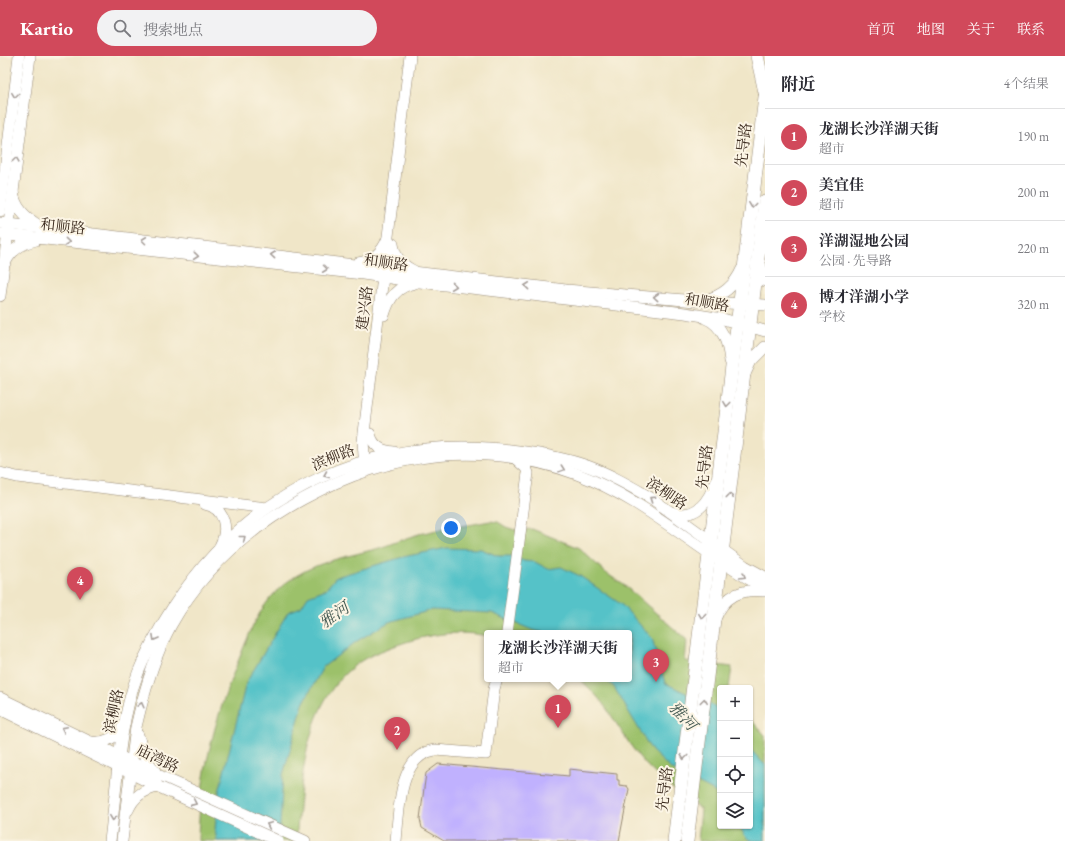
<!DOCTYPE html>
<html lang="zh">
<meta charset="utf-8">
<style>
body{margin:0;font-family:"EB Garamond","Noto Serif SC",serif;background:#f2f2f3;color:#2b2b33}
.controls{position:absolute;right:12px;bottom:12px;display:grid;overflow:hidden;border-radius:4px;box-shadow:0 1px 3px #0004}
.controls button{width:36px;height:36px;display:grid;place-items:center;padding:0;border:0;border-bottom:1px solid #e1e1e2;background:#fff;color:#2b2b33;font:20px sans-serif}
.you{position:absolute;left:451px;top:472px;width:14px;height:14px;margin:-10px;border:3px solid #fff;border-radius:50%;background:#1a73e8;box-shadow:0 0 0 6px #1a73e833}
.badge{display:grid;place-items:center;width:26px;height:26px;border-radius:50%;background:#d1495b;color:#fff;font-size:13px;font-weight:700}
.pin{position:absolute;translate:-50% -33px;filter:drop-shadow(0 1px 2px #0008)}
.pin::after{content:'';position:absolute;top:21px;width:14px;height:12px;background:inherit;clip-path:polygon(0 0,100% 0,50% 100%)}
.popup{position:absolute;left:484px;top:574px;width:148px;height:52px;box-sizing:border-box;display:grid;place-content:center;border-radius:4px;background:#fff;filter:drop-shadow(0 1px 3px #0005);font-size:13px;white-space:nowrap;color:#7c7c81}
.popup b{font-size:15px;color:#2b2b33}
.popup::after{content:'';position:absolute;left:50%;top:100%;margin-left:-8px;border:8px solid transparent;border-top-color:#fff}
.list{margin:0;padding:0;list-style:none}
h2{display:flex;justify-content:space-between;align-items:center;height:52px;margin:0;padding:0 16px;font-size:17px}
h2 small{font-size:13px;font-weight:400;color:#7c7c81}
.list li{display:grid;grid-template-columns:26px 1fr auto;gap:12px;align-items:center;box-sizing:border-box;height:56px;padding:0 16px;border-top:1px solid #e1e1e2}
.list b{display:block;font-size:15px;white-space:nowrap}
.list p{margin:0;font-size:13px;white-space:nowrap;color:#7c7c81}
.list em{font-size:13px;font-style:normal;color:#7c7c81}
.icon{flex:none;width:22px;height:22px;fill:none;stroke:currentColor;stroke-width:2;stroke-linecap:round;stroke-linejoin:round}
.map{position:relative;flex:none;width:765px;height:785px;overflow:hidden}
header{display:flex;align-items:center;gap:24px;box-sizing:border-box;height:56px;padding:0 20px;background:#d1495b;color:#fff}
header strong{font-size:19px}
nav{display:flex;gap:22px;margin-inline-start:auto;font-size:14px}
.search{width:280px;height:36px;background:#f2f2f3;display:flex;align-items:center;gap:10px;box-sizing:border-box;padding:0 14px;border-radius:22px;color:#7c7c81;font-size:15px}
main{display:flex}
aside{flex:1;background:#fff}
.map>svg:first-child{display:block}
</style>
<header>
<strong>Kartio</strong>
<div class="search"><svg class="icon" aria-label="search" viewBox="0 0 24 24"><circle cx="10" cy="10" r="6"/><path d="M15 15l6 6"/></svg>搜索地点</div>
<nav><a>首页</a><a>地图</a><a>关于</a><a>联系</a></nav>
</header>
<main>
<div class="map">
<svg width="765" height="785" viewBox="0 0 765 785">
<rect width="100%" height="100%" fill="#fcf5e5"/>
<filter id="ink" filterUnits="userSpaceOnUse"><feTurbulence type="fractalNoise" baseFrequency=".025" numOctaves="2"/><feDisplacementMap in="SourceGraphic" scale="8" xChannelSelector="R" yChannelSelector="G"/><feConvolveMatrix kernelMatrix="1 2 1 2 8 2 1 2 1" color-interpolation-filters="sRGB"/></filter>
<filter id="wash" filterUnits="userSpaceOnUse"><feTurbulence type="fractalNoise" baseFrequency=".012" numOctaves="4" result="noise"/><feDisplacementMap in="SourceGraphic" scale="16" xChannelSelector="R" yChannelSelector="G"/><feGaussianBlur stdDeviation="0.9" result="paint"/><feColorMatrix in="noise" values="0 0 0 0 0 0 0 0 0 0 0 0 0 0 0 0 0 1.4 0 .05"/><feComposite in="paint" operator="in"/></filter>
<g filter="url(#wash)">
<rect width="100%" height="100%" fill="#f0e6c8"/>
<path fill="#9cc16b" stroke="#6c7644" d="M490,465L498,466L506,471L515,474L532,473L579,492L606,517L625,530L687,584L685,605L732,611L729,632H720V770H750V663L765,679V785H698L701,754C681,738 658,723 641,703C618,675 609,647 579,623H629V577H487V580C459,574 430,578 403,587C389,592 374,597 361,605C303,643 302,723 296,785H198C199,721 215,662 239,603C253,569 263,540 296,520C320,505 349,500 376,493C390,489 404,482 419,478C442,472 467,470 490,465Z"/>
<g fill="#54c2c8" stroke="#487673">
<path d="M447,492L481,493L498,500H511L524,505L535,506L548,513L561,511L580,520L622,549L652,582L665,627L715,651L720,658V742L715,736L671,713L652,695L614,631L605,623H629V577H546L532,574L492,557L432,554L389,566L357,585L323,611L303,648L283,719L279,785H217L215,774L218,740L246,627L288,556L301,551L308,540L326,533L336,521L403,501Z"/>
<path d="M750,693L765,709V785C749,785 746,785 740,770H750Z"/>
</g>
<g id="blocks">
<path fill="#c0b1fe" d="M438,708L569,720V713L617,718V724H619V729L627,730L629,733L619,785H444L422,772L420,763L426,717Z"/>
</g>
</g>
<g filter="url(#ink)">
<use href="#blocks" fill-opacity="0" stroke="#968873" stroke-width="1"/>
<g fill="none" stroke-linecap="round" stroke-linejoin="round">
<g stroke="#968873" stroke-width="12">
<g id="secondary">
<path d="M13,136C15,152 27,163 40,170"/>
<path d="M0,155L19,0"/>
<path d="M0,167L566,234L708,246L765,249"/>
<path d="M0,178L363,218L411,225L685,257L723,263L765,275"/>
<path d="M393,188C395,202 402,209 414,215"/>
<path d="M5,207C11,194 22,187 36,184"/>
<path d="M358,207C371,205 382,197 387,184"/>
<path d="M760,207L765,225"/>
<path d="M0,240L30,0"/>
<path d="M705,244C723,240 735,229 742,213"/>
<path d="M384,259C389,242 397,230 415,227"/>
<path d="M705,262C723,269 728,287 730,305"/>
<path d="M745,318L751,305L765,291"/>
<path d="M370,378C373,390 381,395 394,396"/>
<path d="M367,410L364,399L363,385L410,0"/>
<path d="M0,417L17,421L267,452"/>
<path d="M205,448C225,452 229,473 220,490"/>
<path d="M671,456C696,464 709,446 716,424"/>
<path d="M715,563C724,540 741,532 765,535"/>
<path d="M507,577L528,417L526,412L515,402"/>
<path d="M0,642L162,721L305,785"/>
<path d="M0,653L159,731"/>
<path d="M138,679L145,702L155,715"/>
<path d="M91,686C104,688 119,681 124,668"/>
<path d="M128,754C134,740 144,733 159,731"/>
<path d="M110,785C117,730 118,670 138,617C147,594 160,571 173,551C250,432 378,375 518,395C541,398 565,402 587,410C610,418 630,430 651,442L745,510L765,521"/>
<path d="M122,785L136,671C144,636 154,600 171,569C202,514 248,473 303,443C390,395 483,384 577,418C647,444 700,498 765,532"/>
<path d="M396,785C399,757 398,699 435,694L486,698L494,633L497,623"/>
</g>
</g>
<g stroke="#968873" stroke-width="14">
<g id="primary">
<path d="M757,0L765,36"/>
<path d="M674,785L765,41"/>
<path d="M687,785L765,145"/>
</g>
</g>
<use href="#secondary" stroke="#fff" stroke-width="11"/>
<use href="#primary" stroke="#fff" stroke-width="13"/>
<g stroke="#968873" stroke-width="12" stroke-linecap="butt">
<path id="secondary-bridge" d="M159,731L278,785"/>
</g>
<use href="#secondary-bridge" stroke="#fff" stroke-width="11"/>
</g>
<defs><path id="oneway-chevron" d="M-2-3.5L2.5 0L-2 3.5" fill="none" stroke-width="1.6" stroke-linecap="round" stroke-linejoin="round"/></defs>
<g stroke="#a79f9a">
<use href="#oneway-chevron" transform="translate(15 39) rotate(97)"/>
<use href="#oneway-chevron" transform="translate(16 104) rotate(-82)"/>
<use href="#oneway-chevron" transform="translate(752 149) rotate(97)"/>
<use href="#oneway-chevron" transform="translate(144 184) rotate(-173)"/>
<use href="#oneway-chevron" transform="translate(67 186) rotate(6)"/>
<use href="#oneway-chevron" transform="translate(273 199) rotate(-174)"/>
<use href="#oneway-chevron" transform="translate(196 200) rotate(6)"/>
<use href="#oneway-chevron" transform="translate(325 213) rotate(7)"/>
<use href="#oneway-chevron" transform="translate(454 230) rotate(7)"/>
<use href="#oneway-chevron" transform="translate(527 230) rotate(-174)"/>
<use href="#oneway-chevron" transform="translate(656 241) rotate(-175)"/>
<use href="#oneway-chevron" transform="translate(727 348) rotate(97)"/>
<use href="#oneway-chevron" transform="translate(562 413) rotate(19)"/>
<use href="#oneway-chevron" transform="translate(326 419) rotate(158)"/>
<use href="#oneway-chevron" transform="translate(730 440) rotate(-83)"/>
<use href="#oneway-chevron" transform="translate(652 443) rotate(-146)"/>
<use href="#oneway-chevron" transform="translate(243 482) rotate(-39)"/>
<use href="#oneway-chevron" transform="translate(743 520) rotate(30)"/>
<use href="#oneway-chevron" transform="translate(702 560) rotate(97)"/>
<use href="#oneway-chevron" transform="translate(155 582) rotate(119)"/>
<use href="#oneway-chevron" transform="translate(704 645) rotate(-83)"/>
<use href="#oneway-chevron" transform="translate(141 649) rotate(-76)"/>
<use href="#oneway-chevron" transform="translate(64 673) rotate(-154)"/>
<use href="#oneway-chevron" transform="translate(684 701) rotate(97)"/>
<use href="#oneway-chevron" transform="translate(194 747) rotate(24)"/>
<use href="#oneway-chevron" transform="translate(113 762) rotate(97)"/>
<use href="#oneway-chevron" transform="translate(269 769) rotate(-156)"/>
</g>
</g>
<g text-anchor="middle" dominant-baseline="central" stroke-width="4" stroke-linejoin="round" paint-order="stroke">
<g font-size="15" fill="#3b2a1e" stroke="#fcf5e5">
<text transform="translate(743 89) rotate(-83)">先导路</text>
<text transform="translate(63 170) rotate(6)">和顺路</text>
<text transform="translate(386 206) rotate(8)">和顺路</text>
<text transform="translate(707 246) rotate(10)">和顺路</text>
<text transform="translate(364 252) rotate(-83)">建兴路</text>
<text transform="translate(333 401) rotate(-22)">滨柳路</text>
<text transform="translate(704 411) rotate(-83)">先导路</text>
<text transform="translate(667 437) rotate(34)">滨柳路</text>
<text transform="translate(113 655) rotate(-78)">滨柳路</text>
<text transform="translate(158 702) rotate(26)">庙湾路</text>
<text transform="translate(664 733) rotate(-83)">先导路</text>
</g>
<g font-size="16" font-style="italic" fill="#425851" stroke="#fcf5e5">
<text transform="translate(334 559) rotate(-35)">雅河</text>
<text transform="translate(683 660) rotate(47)">雅河</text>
</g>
</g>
</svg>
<div class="controls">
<button>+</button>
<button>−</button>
<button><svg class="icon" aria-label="locate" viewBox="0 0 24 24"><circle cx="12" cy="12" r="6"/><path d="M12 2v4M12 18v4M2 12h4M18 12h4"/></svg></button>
<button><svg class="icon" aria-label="layers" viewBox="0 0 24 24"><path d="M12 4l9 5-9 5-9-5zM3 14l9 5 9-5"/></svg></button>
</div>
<div class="you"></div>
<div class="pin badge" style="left:558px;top:672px">1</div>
<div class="popup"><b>龙湖长沙洋湖天街</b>超市</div>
<div class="pin badge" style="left:397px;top:694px">2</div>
<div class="pin badge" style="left:656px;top:626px">3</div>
<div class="pin badge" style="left:80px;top:544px">4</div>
</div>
<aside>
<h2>附近<small>4个结果</small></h2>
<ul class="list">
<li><span class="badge">1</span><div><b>龙湖长沙洋湖天街</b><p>超市</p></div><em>190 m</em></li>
<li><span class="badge">2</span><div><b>美宜佳</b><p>超市</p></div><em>200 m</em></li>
<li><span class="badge">3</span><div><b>洋湖湿地公园</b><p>公园 · 先导路</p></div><em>220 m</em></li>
<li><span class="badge">4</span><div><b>博才洋湖小学</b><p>学校</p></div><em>320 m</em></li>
</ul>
</aside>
</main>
